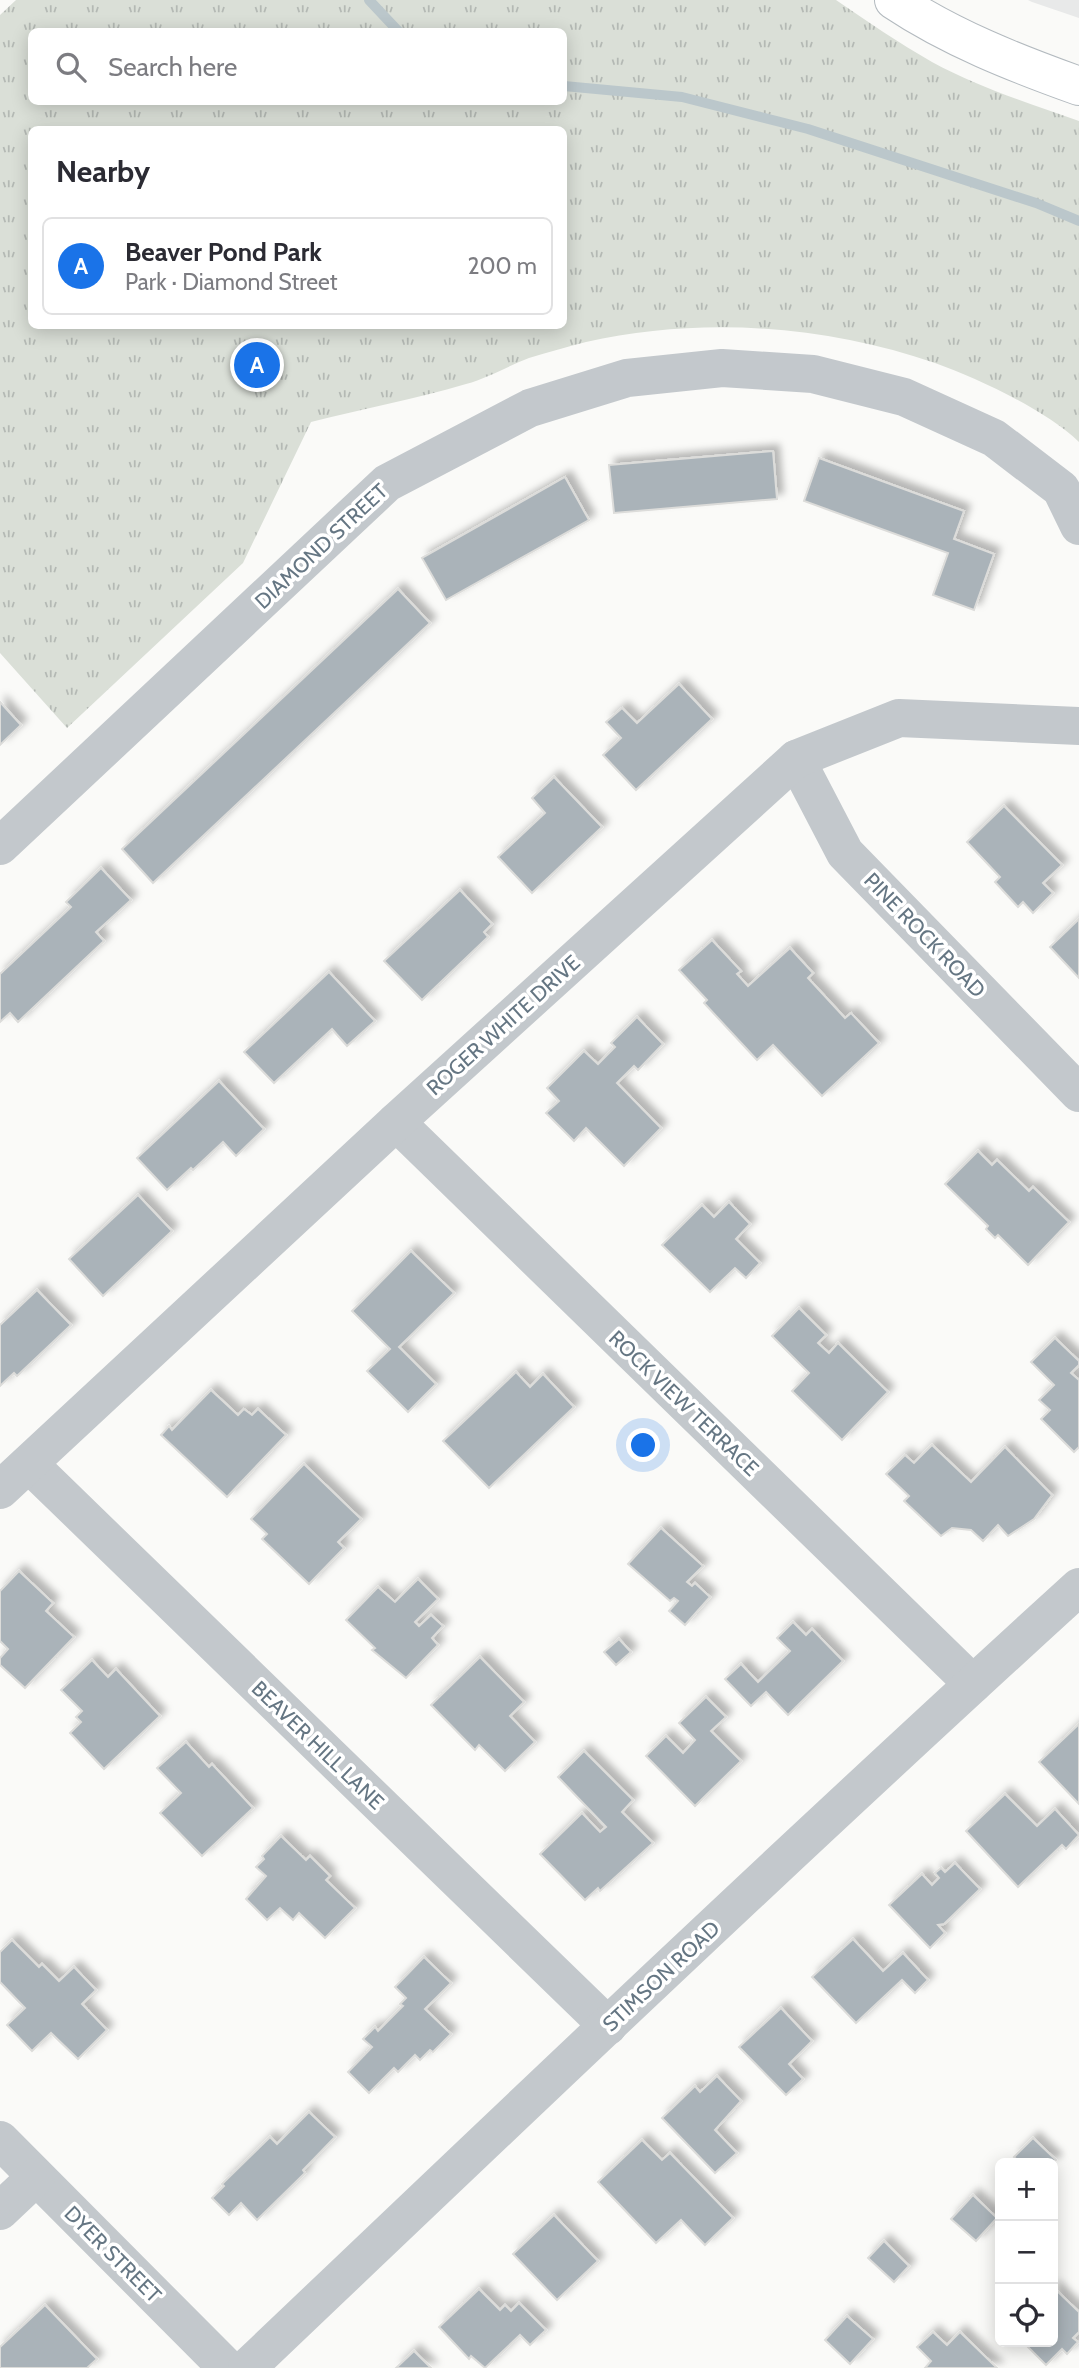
<!DOCTYPE html>
<meta charset="utf-8">
<style>
body{margin:0;font-family:Cabin,sans-serif;background:#f7f7f7;color:#2b2b33}
.controls{position:absolute;right:21px;bottom:21px;display:grid;overflow:hidden;border-radius:10px;box-shadow:0 4px 18px #0003}
.controls button{width:63px;height:63px;display:grid;place-items:center;padding:0;border:0;border-bottom:2px solid #e1e1e2;background:#fff;color:#2b2b33;font:35px sans-serif}
.you{position:absolute;left:644px;top:1446px;width:24px;height:24px;margin:-18px;border:5px solid #fff;border-radius:50%;background:#1a73e8;box-shadow:0 0 0 10px #1a73e833}
.badge{display:grid;place-items:center;width:46px;height:46px;border-radius:50%;background:#1a73e8;color:#fff;font-size:23px;font-weight:700}
.pin{position:absolute;translate:-50% -50%;border:4px solid #fff;box-shadow:0 2px 7px #0006}
.list{margin:0;padding:0;list-style:none}
h2{display:flex;justify-content:space-between;align-items:center;height:91px;margin:0;padding:0 28px;font-size:30px}
h2 small{font-size:23px;font-weight:400;color:#7c7c81}
.list li{display:grid;grid-template-columns:46px 1fr auto;gap:21px;align-items:center;box-sizing:border-box;height:98px;margin:0 14px 14px;padding:0 14px;border:2px solid #e1e1e2;border-radius:10px}
.list b{display:block;font-size:26px;white-space:nowrap}
.list p{margin:0;font-size:23px;white-space:nowrap;color:#7c7c81}
.list em{font-size:23px;font-style:normal;color:#7c7c81}
.icon{flex:none;width:38px;height:38px;fill:none;stroke:currentColor;stroke-width:2;stroke-linecap:round;stroke-linejoin:round}
.map{position:relative;flex:none;width:1079px;height:2368px;overflow:hidden}
.search{position:absolute;background:#fff;box-shadow:0 4px 18px #0003;left:28px;top:28px;width:539px;height:77px;display:flex;align-items:center;gap:18px;box-sizing:border-box;padding:0 24px;border-radius:10px;color:#7c7c81;font-size:26px}
.panel{position:absolute;background:#fff;box-shadow:0 4px 18px #0003;left:28px;top:126px;width:539px;height:203px;border-radius:10px}
.map>svg:first-child{display:block}
</style>
<div class="map">
<svg width="1079" height="2368" viewBox="0 0 1079 2368">
<defs>
<pattern id="grass-tufts" width="24" height="20" patternUnits="userSpaceOnUse" patternTransform="scale(1.75)"><rect width="24" height="20" fill="#dadfd7"/><path d="M3 7l-1-3M5 7V3M7 7l1-3M15 17l-1-3M17 17v-4M19 17l1-3" fill="none" stroke="#b4b9b4"/></pattern>
<filter id="shadow"><feDropShadow dx="6" dy="-6" stdDeviation="3.5" flood-color="#0004"/></filter>
</defs>
<rect width="100%" height="100%" fill="#fafaf8"/>
<path fill="#e8e9e9" d="M1028,0H1079V18L1032,2Z"/>
<path fill="url(#grass-tufts)" fill-rule="evenodd" d="M16,0H836C868,22 899,43 932,62C978,87 1030,104 1079,121V442C1046,410 979,379 935,363C824,325 701,316 586,342C567,347 548,352 529,358C508,366 488,378 466,384C415,399 362,409 311,422L243,563L67,728L0,653V15ZM32,32H564V102H32ZM32,130H564V326H32Z"/>
<g fill="none" stroke-linecap="round" stroke-linejoin="round">
<g stroke="#bbc7cb" stroke-width="10">
<path d="M369,0L399,32"/>
<path d="M564,86L682,97L808,129L1036,203L1079,221"/>
</g>
</g>
<g fill="#aab3b9" stroke="#dcdcda" stroke-width="2" filter="url(#shadow)">
<path d="M773,451L777,499L614,513L609,465Z"/>
<path d="M819,458L964,511L954,539L994,554L974,610L933,595L948,553L804,501Z"/>
<path d="M565,477L589,520L446,600L422,558Z"/>
<path d="M398,589L430,623L153,883L122,849Z"/>
<path d="M679,684L712,719L636,790L603,755L621,738L606,722L622,708L637,723Z"/>
<path d="M0,702L21,725L0,745Z"/>
<path d="M554,777L602,827L532,893L498,857L545,813L532,798Z"/>
<path d="M1004,806L1062,865L1043,883L1053,893L1033,913L1023,902L1018,907L995,882L1000,877L967,842Z"/>
<path d="M101,868L131,900L96,932L104,941L18,1022L10,1013L0,1022V974L71,907L66,902Z"/>
<path d="M460,890L492,924L484,932L488,937L422,1000L384,961Z"/>
<path d="M1079,919V978L1050,947Z"/>
<path d="M712,940L741,971L737,974L748,986L790,948L813,973L808,978L845,1018L851,1013L879,1043L822,1096L773,1045L757,1060L704,1003L707,1000L679,970Z"/>
<path d="M329,972L375,1021L347,1046L332,1029L274,1083L244,1052Z"/>
<path d="M637,1017L663,1044L638,1070L634,1066L617,1083L661,1128L624,1166L586,1128L574,1141L546,1113L559,1101L547,1088L584,1051L598,1064L615,1047L611,1043Z"/>
<path d="M219,1081L264,1129L236,1156L223,1142L193,1170L191,1168L167,1190L137,1158Z"/>
<path d="M978,1151L992,1165L997,1160L1029,1191L1033,1187L1069,1222L1028,1265L998,1235L995,1238L986,1229L988,1226L945,1184Z"/>
<path d="M138,1195L172,1231L103,1296L69,1259Z"/>
<path d="M729,1202L750,1224L736,1239L760,1263L746,1278L735,1268L710,1292L662,1245L702,1205L714,1217Z"/>
<path d="M411,1251L454,1293L399,1347L436,1384L408,1412L367,1371L390,1349L352,1311Z"/>
<path d="M37,1290L71,1325L17,1376L14,1373L0,1386V1325Z"/>
<path d="M799,1308L826,1335L818,1343L829,1353L838,1343L888,1392L842,1440L792,1391L809,1373L772,1336Z"/>
<path d="M1055,1338L1079,1361V1365L1071,1373L1079,1380V1447L1074,1452L1041,1419L1050,1410L1039,1400L1054,1385L1031,1362Z"/>
<path d="M516,1372L530,1387L543,1374L574,1407L489,1488L443,1441Z"/>
<path d="M211,1390L238,1415L244,1409L252,1415L258,1409L286,1435L227,1497L161,1435L169,1426L172,1430Z"/>
<path d="M932,1445L971,1482L1005,1447L1052,1495L1034,1519L1008,1536L998,1525L983,1541L971,1530L952,1528L941,1536L904,1501L909,1496L886,1474L905,1455L914,1463Z"/>
<path d="M304,1464L361,1519L338,1542L344,1548L309,1584L262,1539L267,1534L251,1519Z"/>
<path d="M661,1528L703,1566L687,1582L692,1586L695,1583L710,1597L685,1625L669,1611L678,1601L674,1598L670,1601L628,1564Z"/>
<path d="M19,1571L53,1603L46,1611L74,1637L25,1688L0,1665V1658L8,1649L0,1641V1591Z"/>
<path d="M418,1579L438,1599L415,1622L419,1626L431,1615L443,1626L432,1638L438,1645L406,1678L372,1650L375,1648L346,1620L378,1587L395,1602Z"/>
<path d="M793,1622L806,1635L812,1629L843,1661L788,1715L766,1692L751,1706L725,1679L741,1664L758,1682L790,1651L777,1638Z"/>
<path d="M619,1639L631,1652L616,1665L604,1652Z"/>
<path d="M480,1657L524,1702L510,1716L535,1742L505,1771L479,1745L475,1750L431,1705Z"/>
<path d="M92,1660L108,1677L116,1669L160,1716L104,1769L70,1733L81,1722L76,1717L82,1711L61,1690Z"/>
<path d="M706,1697L726,1717L711,1731L741,1761L695,1806L646,1756L666,1736L683,1753L695,1740L679,1723Z"/>
<path d="M1079,1724V1804L1039,1762Z"/>
<path d="M186,1742L209,1767L212,1764L253,1808L202,1856L160,1813L181,1793L157,1768Z"/>
<path d="M584,1751L633,1800L622,1812L653,1843L600,1891L598,1888L585,1900L540,1854L582,1813L600,1832L606,1827L558,1777Z"/>
<path d="M1005,1794L1037,1826L1055,1809L1079,1835L1066,1849L1062,1845L1018,1887L966,1831Z"/>
<path d="M281,1836L306,1860L310,1856L330,1876L326,1880L355,1908L325,1938L299,1913L293,1920L280,1908L267,1920L246,1899L266,1876L256,1867L264,1859L262,1856Z"/>
<path d="M955,1863L980,1889L944,1924L938,1925L945,1933L930,1948L889,1905L922,1874L932,1885L939,1878L935,1873L941,1868L945,1872Z"/>
<path d="M853,1939L883,1971L903,1953L928,1980L915,1993L902,1980L856,2023L812,1977Z"/>
<path d="M12,1940L39,1967L42,1964L59,1981L74,1967L96,1990L82,2004L107,2030L78,2059L51,2033L32,2051L7,2025L25,2008L0,1982V1952Z"/>
<path d="M424,1957L451,1983L425,2009L451,2034L433,2052L430,2050L420,2060L415,2055L398,2072L394,2068L369,2093L348,2072L372,2047L363,2039L375,2027L378,2031L403,2006L400,2004L406,1998L395,1987Z"/>
<path d="M781,2008L812,2041L789,2064L803,2079L786,2095L739,2047Z"/>
<path d="M717,2076L741,2101L715,2130L737,2153L715,2173L662,2118L695,2086L700,2092Z"/>
<path d="M309,2112L335,2137L303,2170L305,2173L257,2220L241,2203L229,2215L212,2198L224,2186L222,2184L270,2137L277,2144Z"/>
<path d="M1033,2138L1056,2160L1052,2163H1020L1014,2157Z"/>
<path d="M642,2140L662,2160L670,2153L733,2218L705,2245L681,2220L656,2243L598,2182Z"/>
<path d="M973,2195L997,2218L976,2241L951,2219Z"/>
<path d="M554,2215L598,2261L557,2300L513,2254Z"/>
<path d="M884,2241L909,2266L894,2282L868,2258Z"/>
<path d="M1053,2287L1079,2312V2332L1073,2338L1078,2342L1067,2354L1062,2349L1046,2365L1023,2342H1053Z"/>
<path d="M479,2289L500,2310L505,2305L511,2311L519,2303L546,2330L530,2345L520,2335L485,2368L471,2356L469,2359L439,2327Z"/>
<path d="M45,2305L97,2359L87,2368H0V2347Z"/>
<path d="M847,2316L873,2339L850,2364L825,2340Z"/>
<path d="M933,2332L947,2345L960,2332L997,2368H925L931,2361L917,2347Z"/>
<path d="M414,2351L431,2368H396Z"/>
</g>
<g fill="none" stroke-linecap="round" stroke-linejoin="round">
<g stroke="#b3babf" stroke-width="40">
<path id="secondary" d="M894,0C951,38 1015,63 1079,86"/>
</g>
<g stroke="#c3c8cc" stroke-width="38">
<path d="M796,759L845,853L1079,1093"/>
<path d="M0,846L387,483L530,408L627,378L722,368L813,374L904,397L994,438L1061,489L1079,526"/>
<path d="M396,1122L973,1684"/>
<path d="M29,1464L608,2026"/>
<path d="M0,1490L396,1122L796,759L899,718L1079,726"/>
<path d="M0,2140L227,2368"/>
<path d="M0,2211L36,2177"/>
<path d="M247,2368C522,2106 798,1843 1079,1587"/>
</g>
<use href="#secondary" stroke="#fff" stroke-width="38"/>
</g>
<g text-anchor="middle" dominant-baseline="central" stroke-width="7" stroke-linejoin="round" paint-order="stroke">
<g font-size="21" fill="#657683" stroke="#fff">
<text transform="translate(321 546) rotate(-43)">DIAMOND STREET</text>
<text transform="translate(925 935) rotate(46)">PINE ROCK ROAD</text>
<text transform="translate(503 1025) rotate(-42)">ROGER WHITE DRIVE</text>
<text transform="translate(684 1403) rotate(44)">ROCK VIEW TERRACE</text>
<text transform="translate(318 1745) rotate(44)">BEAVER HILL LANE</text>
<text transform="translate(661 1976) rotate(-43)">STIMSON ROAD</text>
<text transform="translate(113 2254) rotate(45)">DYER STREET</text>
</g>
</g>
</svg>
<div class="controls">
<button>+</button>
<button>−</button>
<button><svg class="icon" aria-label="locate" viewBox="0 0 24 24"><circle cx="12" cy="12" r="6"/><path d="M12 2v4M12 18v4M2 12h4M18 12h4"/></svg></button>
</div>
<div class="you"></div>
<div class="pin badge" style="left:257px;top:365px">A</div>
<div class="search"><svg class="icon" aria-label="search" viewBox="0 0 24 24"><circle cx="10" cy="10" r="6"/><path d="M15 15l6 6"/></svg>Search here</div>
<section class="panel">
<h2>Nearby<small></small></h2>
<ul class="list">
<li><span class="badge">A</span><div><b>Beaver Pond Park</b><p>Park · Diamond Street</p></div><em>200 m</em></li>
</ul>
</section>
</div>
